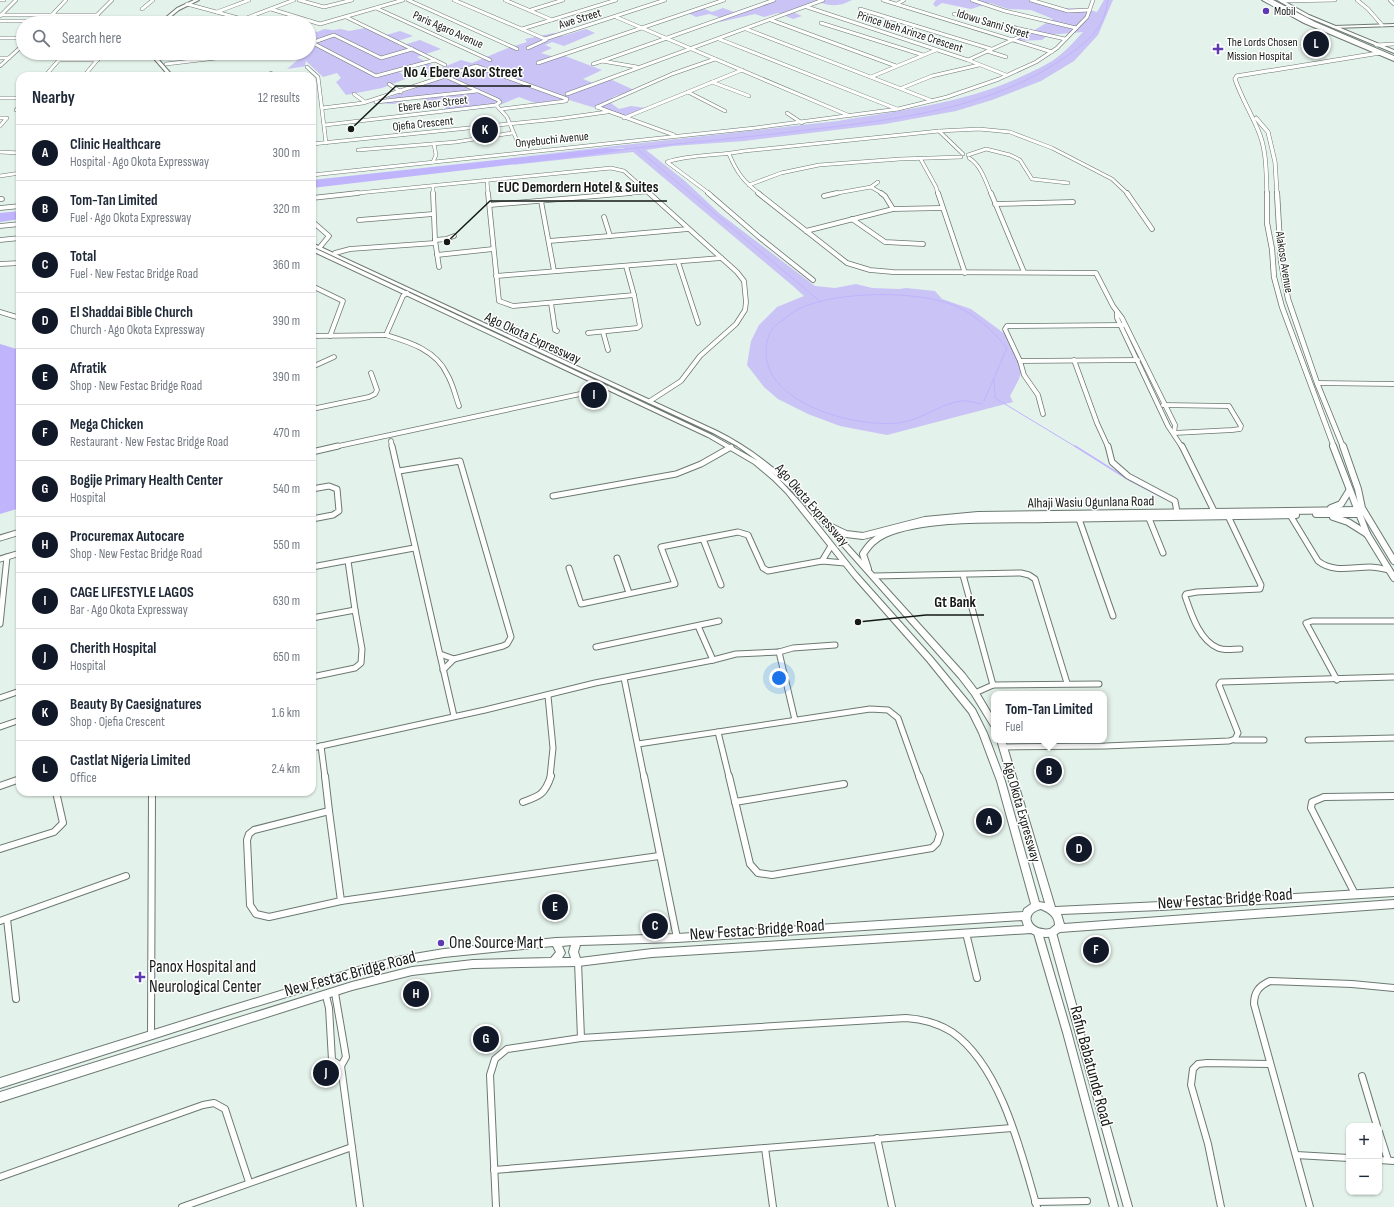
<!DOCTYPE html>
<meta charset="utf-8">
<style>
body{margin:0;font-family:"Sofia Sans Condensed",sans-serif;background:#f2f2f3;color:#1f2937}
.controls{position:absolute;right:12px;bottom:12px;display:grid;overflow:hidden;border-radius:8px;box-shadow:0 1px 3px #0004}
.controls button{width:36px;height:36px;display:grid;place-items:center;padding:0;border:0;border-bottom:1px solid #e0e1e3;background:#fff;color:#1f2937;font:20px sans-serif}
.you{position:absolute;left:779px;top:678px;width:14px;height:14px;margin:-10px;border:3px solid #fff;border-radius:50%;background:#1a73e8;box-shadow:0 0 0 6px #1a73e833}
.badge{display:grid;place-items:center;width:26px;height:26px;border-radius:50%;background:#111827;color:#fff;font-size:13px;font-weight:700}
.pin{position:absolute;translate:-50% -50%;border:2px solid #fff;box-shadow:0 1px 4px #0006}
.popup{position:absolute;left:991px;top:691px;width:116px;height:52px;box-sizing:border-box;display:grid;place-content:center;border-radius:8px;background:#fff;filter:drop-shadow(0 1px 3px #0005);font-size:13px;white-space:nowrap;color:#747a83}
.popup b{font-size:15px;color:#1f2937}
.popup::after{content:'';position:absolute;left:50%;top:100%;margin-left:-8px;border:8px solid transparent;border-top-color:#fff}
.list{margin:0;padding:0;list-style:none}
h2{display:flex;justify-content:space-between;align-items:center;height:52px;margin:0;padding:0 16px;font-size:17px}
h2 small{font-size:13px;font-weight:400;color:#747a83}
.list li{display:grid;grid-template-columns:26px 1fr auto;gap:12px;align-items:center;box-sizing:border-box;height:56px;padding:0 16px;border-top:1px solid #e0e1e3}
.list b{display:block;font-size:15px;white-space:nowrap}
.list p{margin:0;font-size:13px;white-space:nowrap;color:#747a83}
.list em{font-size:13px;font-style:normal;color:#747a83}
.icon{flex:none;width:22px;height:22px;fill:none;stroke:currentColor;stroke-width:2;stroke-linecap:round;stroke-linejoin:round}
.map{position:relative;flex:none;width:1394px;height:1207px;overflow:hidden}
.search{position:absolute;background:#fff;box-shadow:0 1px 3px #0004;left:16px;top:16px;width:300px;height:44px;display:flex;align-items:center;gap:10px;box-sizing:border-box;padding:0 14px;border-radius:22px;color:#747a83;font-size:15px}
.panel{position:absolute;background:#fff;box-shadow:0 1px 3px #0004;left:16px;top:72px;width:300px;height:724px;border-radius:12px}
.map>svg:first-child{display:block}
</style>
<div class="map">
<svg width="1394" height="1207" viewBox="0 0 1394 1207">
<rect width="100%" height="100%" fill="#e3f2ea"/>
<g fill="#cac3f6">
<path d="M769,0H852C840,6 833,7 819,2L793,12L802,16L793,19L778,13L764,17L755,14L720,22L722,18L709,14L696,17L688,13L702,8L712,12L723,8L734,12Z"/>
<path d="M936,0H1035L1063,8L1085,9L1097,12L1104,0H1113L1098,35L1074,61L1041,81L992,100L956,111L885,124L744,141L673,146L646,150L685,181L719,213L815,286L835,288L856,284L872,288L899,289L906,288L935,291L942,299L971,309L1005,334L1024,363L1019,379L1010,396L1013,402L887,435L840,426L808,414L778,399L764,387L747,365L751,341L759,325L777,307L804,296L793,286L633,152L512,165L523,162L602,154L626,148H605L507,158L838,121C902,110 968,103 1027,74C1035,70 1044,66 1052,61C1064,53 1073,43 1083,32L1048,35L1042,40L1014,41L994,47L1028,34L1053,19L1031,10L1008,9L990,3L971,9L942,3L936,7L933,4Z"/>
<path d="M365,28L383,36L400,31L413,36L395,42L400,46L420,40L441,49L417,57L439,69L461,60L472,63L508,48L527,42L525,39L554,33L563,36L586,29L595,33L564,46L552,42L545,45L552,48L541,53L554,57L565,56L602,70L583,79L593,83L610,79L634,90L615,96L608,101L619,109L631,106L646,108L628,116L605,111L566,99L535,103L519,97L495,107L447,111L442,103L413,98L394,104L372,103L428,84L433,78L423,75L429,70L421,65L399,72L408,78L382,88L346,95L336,82L341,78L337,73L323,77L306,61L305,65L307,66L287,69L306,53H309V49L314,44L309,43V30L317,32L324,29L333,30L341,29L349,31Z"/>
</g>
<g fill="#c0b4fd">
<path d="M605,148L628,149L602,154L312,188V180Z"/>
<path d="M20,211V219L0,222V213Z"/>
<path d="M0,344L20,350V508L0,514Z"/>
</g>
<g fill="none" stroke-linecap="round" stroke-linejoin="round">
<g stroke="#c0b4fd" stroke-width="1">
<path d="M636,148L821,302"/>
<path d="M625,149C694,142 763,136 832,127C913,117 996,105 1064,58C1087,42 1104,30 1108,0"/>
<path d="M994,379L995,398L1076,447"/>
<path d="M982,404C975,403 968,400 961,401C939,404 920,421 898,423C851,428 747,399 769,335C772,327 777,324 783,320C788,316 793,312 798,309C836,291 914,290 953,305C975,314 992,330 1007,348L984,401"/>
</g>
<path stroke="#c0b4fd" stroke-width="1.5" d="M1075,446L1129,480L1166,499"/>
<g stroke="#6c7972" stroke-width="4">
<g id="minor-far3">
<path d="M0,0H4"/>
<path d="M299,0L324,7L352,0"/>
<path d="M408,0L517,49"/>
<path d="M454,0L545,39"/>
<path d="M505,0L552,20"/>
<path d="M883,0L1052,52"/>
<path d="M972,0L1005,11L1076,28"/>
<path d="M1031,0L1068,11L1090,10"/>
<path d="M1357,0L1368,9L1382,25"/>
<path d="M1390,0L1394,4"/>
<path d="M1282,1L1335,0"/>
<path d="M187,4L257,23"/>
<path d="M897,4L904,0"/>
<path d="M807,7L968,60L1006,75"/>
<path d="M376,8L490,60"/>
<path d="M142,9L153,0"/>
<path d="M271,9L320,24L403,0"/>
<path d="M860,9L991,49"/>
<path d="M531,10L563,0"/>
<path d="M217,12L249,0"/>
<path d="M954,14L1065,39"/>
<path d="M1,15H98"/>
<path d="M0,16L16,0"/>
<path d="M50,17L66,0"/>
<path d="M346,17L445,65"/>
<path d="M616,17L850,116"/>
<path d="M244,19L294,0"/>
<path d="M771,20L896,66"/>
<path d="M0,21H91"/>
<path d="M89,23L112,0"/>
<path d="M821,23L923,55"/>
<path d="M522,29L616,0"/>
<path d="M746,29L930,100"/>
<path d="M0,38H23"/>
<path d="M545,39L665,0"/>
<path d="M719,39L897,109"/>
<path d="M309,41L376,76L435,60"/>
<path d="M314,42L334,35L381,58L412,49"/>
<path d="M1376,45L1394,44"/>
<path d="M528,48L546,40"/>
<path d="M987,51L1006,57"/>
<path d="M0,58H9"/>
<path d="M59,60H98"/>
<path d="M968,60L1021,36L1028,31"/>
<path d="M602,61L774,0"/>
<path d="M538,63L724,0"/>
<path d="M166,64L216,58"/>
<path d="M593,64L602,61L637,67"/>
<path d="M0,66L23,45"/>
<path d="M307,67L318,77L326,143"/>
<path d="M271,73L273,76"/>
<path d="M45,76L65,53"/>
<path d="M84,76L103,53"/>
<path d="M447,77L498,100L500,102L496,105L507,117L518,143"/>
<path d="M871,77L936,50"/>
<path d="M712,82L749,96"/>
<path d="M389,84L401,92"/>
<path d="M902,88L932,76L979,65"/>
<path d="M688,92L725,111"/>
<path d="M354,94L365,102"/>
<path d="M567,94L823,0"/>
<path d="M0,98H20"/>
<path d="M376,102L477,91"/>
<path d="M597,107L672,74L715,59"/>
<path d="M597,107L674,135"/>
<path d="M322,108L363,103L476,66L567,99L566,101L502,109"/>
<path d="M16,110L20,106"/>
<path d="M787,113L802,123"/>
<path d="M0,118H7L0,126"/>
<path d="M624,118L742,70"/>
<path d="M325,125L496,105"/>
<path d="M939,131L963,154"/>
<path d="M312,144L557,119L607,112"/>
<path d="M358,150L456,142L512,133"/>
<path d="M0,152L20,153"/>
<path d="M729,154C737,173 744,182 760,194"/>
<path d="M968,155L986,149L1010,155L1020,160L1032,179L1068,183"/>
<path d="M920,158L936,187L938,194"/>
<path d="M969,158C981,165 986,182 991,194"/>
<path d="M433,162L436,155L434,144"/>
<path d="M312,175L755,128L898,109L947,97L999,79L1036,62L1057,48L1087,17L1093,0"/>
<path d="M0,176L20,173"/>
<path d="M487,180L488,194"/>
<path d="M749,185L781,173L819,165L900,159L961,157"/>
<path d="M433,187V194"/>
<path d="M871,187L883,194"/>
<path d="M348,194L611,168L624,171L650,194"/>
<path d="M619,194L648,192"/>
<path d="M710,194L667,162C691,154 719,156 744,151L939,131L979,129L1010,132L1052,148L1112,179L1128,194"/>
<path d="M832,194L871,187L878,182"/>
</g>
</g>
<g stroke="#6c7972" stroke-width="5.5">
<g id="minor-far2">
<path d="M433,193L435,240L439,267"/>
<path d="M488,193L499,301L513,306L634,295L626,266"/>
<path d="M649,193L737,272L744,281L746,302L745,310L736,324L700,356L681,381L650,401"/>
<path d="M708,193L759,237L813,280"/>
<path d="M758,193L847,263L870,270L893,272L1096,273L1113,306L1122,318L1175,425L1174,433"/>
<path d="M881,193L885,196L893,209"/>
<path d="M938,193L965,273"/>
<path d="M991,193L1024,272"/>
<path d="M1127,193L1152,229"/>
<path d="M824,196L837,193"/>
<path d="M312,198L358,193"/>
<path d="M0,199H2"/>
<path d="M541,201L554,271"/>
<path d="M995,204L1073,202"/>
<path d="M490,205L631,193"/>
<path d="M0,208L20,206"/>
<path d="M604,217L610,236L688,229"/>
<path d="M852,219L885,242L923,244"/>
<path d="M359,220L433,214"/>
<path d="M313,222L329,236L320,247"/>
<path d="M0,226L20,224"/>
<path d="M806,231L893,209L942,208"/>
<path d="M0,240L20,238"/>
<path d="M435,240L446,239L454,236"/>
<path d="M549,241L610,236"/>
<path d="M335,253L350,249L435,243"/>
<path d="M437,255L493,249"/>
<path d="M678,262L698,323"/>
<path d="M0,264L20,263"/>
<path d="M496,276L721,258"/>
<path d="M312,286L343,301L330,336"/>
<path d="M407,293L403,296L386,335C409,342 436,350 447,374C453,384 455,395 459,406"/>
<path d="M551,303L555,330L557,331"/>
<path d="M0,312L20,318"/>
<path d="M1117,312V318L1168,426L1182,447"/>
<path d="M603,332L608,350"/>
<path d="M588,333L637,328L640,326L634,295"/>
<path d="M312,336L386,335"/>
<path d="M1074,360L1097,423L1108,447"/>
<path d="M1020,361L1005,329L1007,326L1123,325"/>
<path d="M312,367L334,357"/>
<path d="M1317,383L1394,384"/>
<path d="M1163,405L1229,406L1241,426L1240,429L1232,430L1174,433"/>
<path d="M312,409L369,397L375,394L377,390L371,373"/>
<path d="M1043,414L1038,395L1024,375L1020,361L1138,360"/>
<path d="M391,441L392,447"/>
<path d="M334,447L608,388"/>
</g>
</g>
<g stroke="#6c7972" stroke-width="7">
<g id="minor-far1">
<path d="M392,446L454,716"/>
<path d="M1108,446L1112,462L1128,476L1175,501L1177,512"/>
<path d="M1182,446L1216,515"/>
<path d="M312,452L338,446"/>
<path d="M399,471L460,461L511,637L507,644L503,646L454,659L440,654"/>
<path d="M312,489L329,486L337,489L339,511L333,515L312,519"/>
<path d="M553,496L676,474L701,464L731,447"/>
<path d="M1290,515L1318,561C1333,573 1352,567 1370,567C1377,567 1383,569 1389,570"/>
<path d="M1148,516L1163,553"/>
<path d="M1228,516L1261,585L1260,589L1197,592L1186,594L1185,596C1191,613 1199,640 1218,648C1225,651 1233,649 1240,649"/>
<path d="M1079,519L1113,616"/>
<path d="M0,538L20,532"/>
<path d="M703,539L721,585"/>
<path d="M617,558L629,593"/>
<path d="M0,559L20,553"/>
<path d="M348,561L355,610"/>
<path d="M822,561L831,546"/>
<path d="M312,567L414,548"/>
<path d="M569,568L581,604L675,584L661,547L738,532L748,535L763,568L768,571L822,561L845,563"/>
<path d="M963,575L993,685"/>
<path d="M874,576L1021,573L1029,575L1035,579L1067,683"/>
<path d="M312,618L355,610L362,649L361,663L355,668L312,677"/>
<path d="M0,624L7,557"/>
<path d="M698,626L713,660"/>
<path d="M596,647L719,621"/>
<path d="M779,652L795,720"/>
<path d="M443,670L454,659"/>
<path d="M624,678L644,777"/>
<path d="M1337,680L1306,623L1312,621H1394"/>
<path d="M975,693L993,685L1099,684"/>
<path d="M548,696L553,748L550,777"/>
<path d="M0,698L20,691"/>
<path d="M0,727L20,720"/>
<path d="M718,732L729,777"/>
<path d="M1235,740H1264"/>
<path d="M1308,740L1394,738"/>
<path d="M638,744L870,709L888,710L898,718L919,777"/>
<path d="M321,746L325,777"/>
<path d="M1003,747L1105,746L1229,741L1235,739L1238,733L1219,685L1221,682L1394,677"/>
<path d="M312,748L485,710L595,683L713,660L736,654L779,652L793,648L835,645"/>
</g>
</g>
<g stroke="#6c7972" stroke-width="8">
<g id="minor">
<path d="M325,776L329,811"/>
<path d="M644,776L677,938"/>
<path d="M729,776L750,864L758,873L772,875L932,848L937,843L940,834L919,776"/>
<path d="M0,786L20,779"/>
<path d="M523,802C540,796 545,794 551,776"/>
<path d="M735,802L844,784"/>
<path d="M329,811L341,901L269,917L256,914L250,905L247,840L249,834L254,830Z"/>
<path d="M0,849L54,832L63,823L56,792"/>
<path d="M1355,894L1311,808L1312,802L1324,797L1394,796"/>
<path d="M341,901L659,856"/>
<path d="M7,919L16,999"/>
<path d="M0,921L126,876"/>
<path d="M966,933L977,978"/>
<path d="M578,962L581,1038"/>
<path d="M335,993L346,1057L341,1066L360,1207"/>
<path d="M326,996L329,1008L332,1060L341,1066"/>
<path d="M151,1036L152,792"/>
<path d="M1362,1076L1377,1126"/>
<path d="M1379,1132L1388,1160"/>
<path d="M877,1138L892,1207"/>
<path d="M765,1148L773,1207"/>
<path d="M1296,1155L1349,1158"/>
<path d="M1379,1160L1394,1161"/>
<path d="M494,1170L1012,1128"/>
<path d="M0,1177L203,1105L214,1103L225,1109L249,1182"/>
<path d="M1035,1202L1087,1201"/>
<path d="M182,1207L352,1147"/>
<path d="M496,1207L490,1075L495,1059L507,1049L581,1038L906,1018C921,1019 938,1023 952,1032C1001,1066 1021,1152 1037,1207"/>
<path d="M1221,1207L1208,1144L1191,1085L1193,1069L1198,1064L1207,1063L1269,1064"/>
<path d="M1310,1207L1254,1004C1254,992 1259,986 1270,981L1352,984L1394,988"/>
</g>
</g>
<g stroke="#6c7972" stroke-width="4.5">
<g id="tertiary-far3">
<path d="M1256,118L1268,132L1275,162L1277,194"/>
<path d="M1267,194C1266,173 1267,150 1258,130C1251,113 1241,97 1235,79L1237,76L1379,53"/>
</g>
</g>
<g stroke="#6c7972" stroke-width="6">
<g id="tertiary-far2">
<path d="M1267,193V223L1272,249L1274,277L1282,307L1334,447"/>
<path d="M1277,193L1281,261L1288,299L1317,383L1343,447"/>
</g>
</g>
<g stroke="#6c7972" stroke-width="8">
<g id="tertiary-far1">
<path d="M1333,446L1367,534L1394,578"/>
<path d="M1343,446L1358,489L1362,508L1394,561"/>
<path d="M1331,508L1341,504L1349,491"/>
<path d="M1316,514H1360"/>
<path d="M1333,517L1348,522L1367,534"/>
<path d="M827,525L846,534L863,536L925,520L978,515L1359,510"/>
<path d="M868,569L863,554C869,545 874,539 885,534C928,516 1000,520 1047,519C1130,518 1213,516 1296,515"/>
</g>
</g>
<g stroke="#6c7972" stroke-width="10">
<g id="tertiary">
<path d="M1038,933L1067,1032L1114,1207"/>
<path d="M1052,933L1128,1207"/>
</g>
</g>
<g stroke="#6c7972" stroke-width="2">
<g id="secondary">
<path d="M194,0H199L179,10L163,23H159L177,8Z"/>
<path d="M1394,24V26L1334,28L1332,27L1334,26Z"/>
<path d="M149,53H153L173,76H169Z"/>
<path d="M312,243L717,431C749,447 776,468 801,493L965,674L978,691L994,718V727L991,726L972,695L959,678L797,495L765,466L778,478L802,504L857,573L932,657L975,709L987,733L1005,781L1039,902L1045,903L997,740H1005L1055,907L1161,902L1394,888V896L1161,910L1061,914L1064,924L1394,900V908L1060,932C1051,939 1041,938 1031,933L652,957L578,966L473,968L412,975L352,990L0,1102V1092L352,982L412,967L473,960L551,958L556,952L553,946L444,957L402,964L362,974L221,1017L0,1088V1078L221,1009L362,966L402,956L444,949L556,938L677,934L1023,912L1024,909L1031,904L997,781L979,733L969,713L927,661L853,577L786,493L773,480L754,464L708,437L312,251V247L712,435L758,461L737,446L713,433L312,246ZM1041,909C1048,912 1055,916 1055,925L1050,929C1048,929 1046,930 1043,929C1030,928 1024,913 1041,909ZM1022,920L1024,926L652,949L580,958L578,952L580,945L677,942ZM571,945L569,952L571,958H562L565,953L562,946Z"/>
</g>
</g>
<g stroke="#6c7972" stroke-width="2">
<g id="primary">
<path d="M1262,0H1267L1308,21L1394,58V61L1304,23Z"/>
<path d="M1277,0H1282L1309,15L1394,50V53L1307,17Z"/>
</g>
</g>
<g stroke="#6c7972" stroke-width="2">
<path id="motorway" d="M1267,0H1273L1315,22L1394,56V60L1311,24Z"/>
</g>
<use href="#minor-far3" stroke="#fff" stroke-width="3"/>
<use href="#minor-far2" stroke="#fff" stroke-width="4"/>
<use href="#minor-far1" stroke="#fff" stroke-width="5"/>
<use href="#minor" stroke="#fff" stroke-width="6"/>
<use href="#tertiary-far3" stroke="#fff" stroke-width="3.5"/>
<use href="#tertiary-far2" stroke="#fff" stroke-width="4.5"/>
<use href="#tertiary-far1" stroke="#fff" stroke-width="6"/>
<use href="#tertiary" stroke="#fff" stroke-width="8"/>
<use href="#secondary" fill="#fff" fill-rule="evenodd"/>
<use href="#primary" fill="#fff" fill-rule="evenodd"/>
<use href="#motorway" fill="#fff" fill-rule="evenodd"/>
</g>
<g fill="#5e3ab2" stroke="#fff" stroke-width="1.5">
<circle cx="1266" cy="11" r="4"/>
<path d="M1216 43h4v4h4v4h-4v4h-4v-4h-4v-4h4z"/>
<circle cx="441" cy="943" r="4"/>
<path d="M138 971h4v4h4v4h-4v4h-4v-4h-4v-4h4z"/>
</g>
<g text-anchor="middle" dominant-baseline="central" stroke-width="3" stroke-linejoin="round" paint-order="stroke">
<g font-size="12" fill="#151a17" stroke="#fff" text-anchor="start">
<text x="1274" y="11">Mobil</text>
<text x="1227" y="42">The Lords Chosen<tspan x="1227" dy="14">Mission Hospital</tspan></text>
</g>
<g font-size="12" fill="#151a17" stroke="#fff">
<text transform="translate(580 19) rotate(-17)">Awe Street</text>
<text transform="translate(993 24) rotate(17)">Idowu Sanni Street</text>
<text transform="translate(448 30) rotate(24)">Paris Agaro Avenue</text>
<text transform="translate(910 32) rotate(18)">Prince Ibeh Arinze Crescent</text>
<text transform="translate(433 104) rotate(-7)">Ebere Asor Street</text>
<text transform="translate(423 124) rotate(-6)">Ojefia Crescent</text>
<text transform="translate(552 140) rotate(-6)">Onyebuchi Avenue</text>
<text transform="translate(1284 262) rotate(81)">Alakoso Avenue</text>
</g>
<g font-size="14" fill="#151a17" stroke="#fff">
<text transform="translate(533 338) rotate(25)">Ago Okota Expressway</text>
<text transform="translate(1091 502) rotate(-1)">Alhaji Wasiu Ogunlana Road</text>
<text transform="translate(812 505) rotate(49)">Ago Okota Expressway</text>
<text transform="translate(1022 812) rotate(74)">Ago Okota Expressway</text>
</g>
<g font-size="17" fill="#151a17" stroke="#fff">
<text transform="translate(1225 899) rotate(-4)">New Festac Bridge Road</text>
<text transform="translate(757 930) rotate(-4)">New Festac Bridge Road</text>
<text transform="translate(350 974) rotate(-15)">New Festac Bridge Road</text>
<text transform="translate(1091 1066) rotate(75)">Rafiu Babatunde Road</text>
</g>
<g font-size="17" fill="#151a17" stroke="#fff" text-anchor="start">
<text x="449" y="943">One Source Mart</text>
<text x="149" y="967">Panox Hospital and<tspan x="149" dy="20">Neurological Center</tspan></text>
</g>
</g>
<path fill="none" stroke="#151a17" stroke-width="1.5" d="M351 129L396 86H531M447 242L490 201H667M858 622L926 615H984"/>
<g fill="#151a17" stroke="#fff" stroke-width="1.5">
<circle cx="351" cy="129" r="4"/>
<circle cx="447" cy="242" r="4"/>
<circle cx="858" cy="622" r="4"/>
</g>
<g font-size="15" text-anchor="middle" font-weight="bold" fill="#151a17" stroke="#fff" stroke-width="3" stroke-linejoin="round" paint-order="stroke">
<text x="463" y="77">No 4 Ebere Asor Street</text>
<text x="578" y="192">EUC Demordern Hotel &amp; Suites</text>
<text x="955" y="607">Gt Bank</text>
</g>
</svg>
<div class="controls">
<button>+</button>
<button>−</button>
</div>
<div class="you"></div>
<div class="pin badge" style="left:989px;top:821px">A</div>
<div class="pin badge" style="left:1049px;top:771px">B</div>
<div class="popup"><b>Tom-Tan Limited</b>Fuel</div>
<div class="pin badge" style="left:655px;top:926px">C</div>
<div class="pin badge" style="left:1079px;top:849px">D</div>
<div class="pin badge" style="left:555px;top:907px">E</div>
<div class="pin badge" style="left:1096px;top:950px">F</div>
<div class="pin badge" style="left:486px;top:1039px">G</div>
<div class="pin badge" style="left:416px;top:994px">H</div>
<div class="pin badge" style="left:594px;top:395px">I</div>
<div class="pin badge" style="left:326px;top:1073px">J</div>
<div class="pin badge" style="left:485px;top:130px">K</div>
<div class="pin badge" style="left:1316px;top:44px">L</div>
<div class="search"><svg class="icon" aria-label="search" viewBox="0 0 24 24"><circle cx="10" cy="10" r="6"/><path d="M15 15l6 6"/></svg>Search here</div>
<section class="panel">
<h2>Nearby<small>12 results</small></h2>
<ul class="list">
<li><span class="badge">A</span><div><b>Clinic Healthcare</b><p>Hospital · Ago Okota Expressway</p></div><em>300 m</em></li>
<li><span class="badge">B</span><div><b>Tom-Tan Limited</b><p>Fuel · Ago Okota Expressway</p></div><em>320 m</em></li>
<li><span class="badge">C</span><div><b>Total</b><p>Fuel · New Festac Bridge Road</p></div><em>360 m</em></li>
<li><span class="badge">D</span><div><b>El Shaddai Bible Church</b><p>Church · Ago Okota Expressway</p></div><em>390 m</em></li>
<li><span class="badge">E</span><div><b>Afratik</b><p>Shop · New Festac Bridge Road</p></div><em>390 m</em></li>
<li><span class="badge">F</span><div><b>Mega Chicken</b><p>Restaurant · New Festac Bridge Road</p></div><em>470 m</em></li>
<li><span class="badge">G</span><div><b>Bogije Primary Health Center</b><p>Hospital</p></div><em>540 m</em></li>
<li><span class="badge">H</span><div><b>Procuremax Autocare</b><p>Shop · New Festac Bridge Road</p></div><em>550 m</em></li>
<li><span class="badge">I</span><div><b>CAGE LIFESTYLE LAGOS</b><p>Bar · Ago Okota Expressway</p></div><em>630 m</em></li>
<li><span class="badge">J</span><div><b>Cherith Hospital</b><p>Hospital</p></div><em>650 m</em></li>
<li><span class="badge">K</span><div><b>Beauty By Caesignatures</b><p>Shop · Ojefia Crescent</p></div><em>1.6 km</em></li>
<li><span class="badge">L</span><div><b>Castlat Nigeria Limited</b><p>Office</p></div><em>2.4 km</em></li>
</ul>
</section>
</div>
